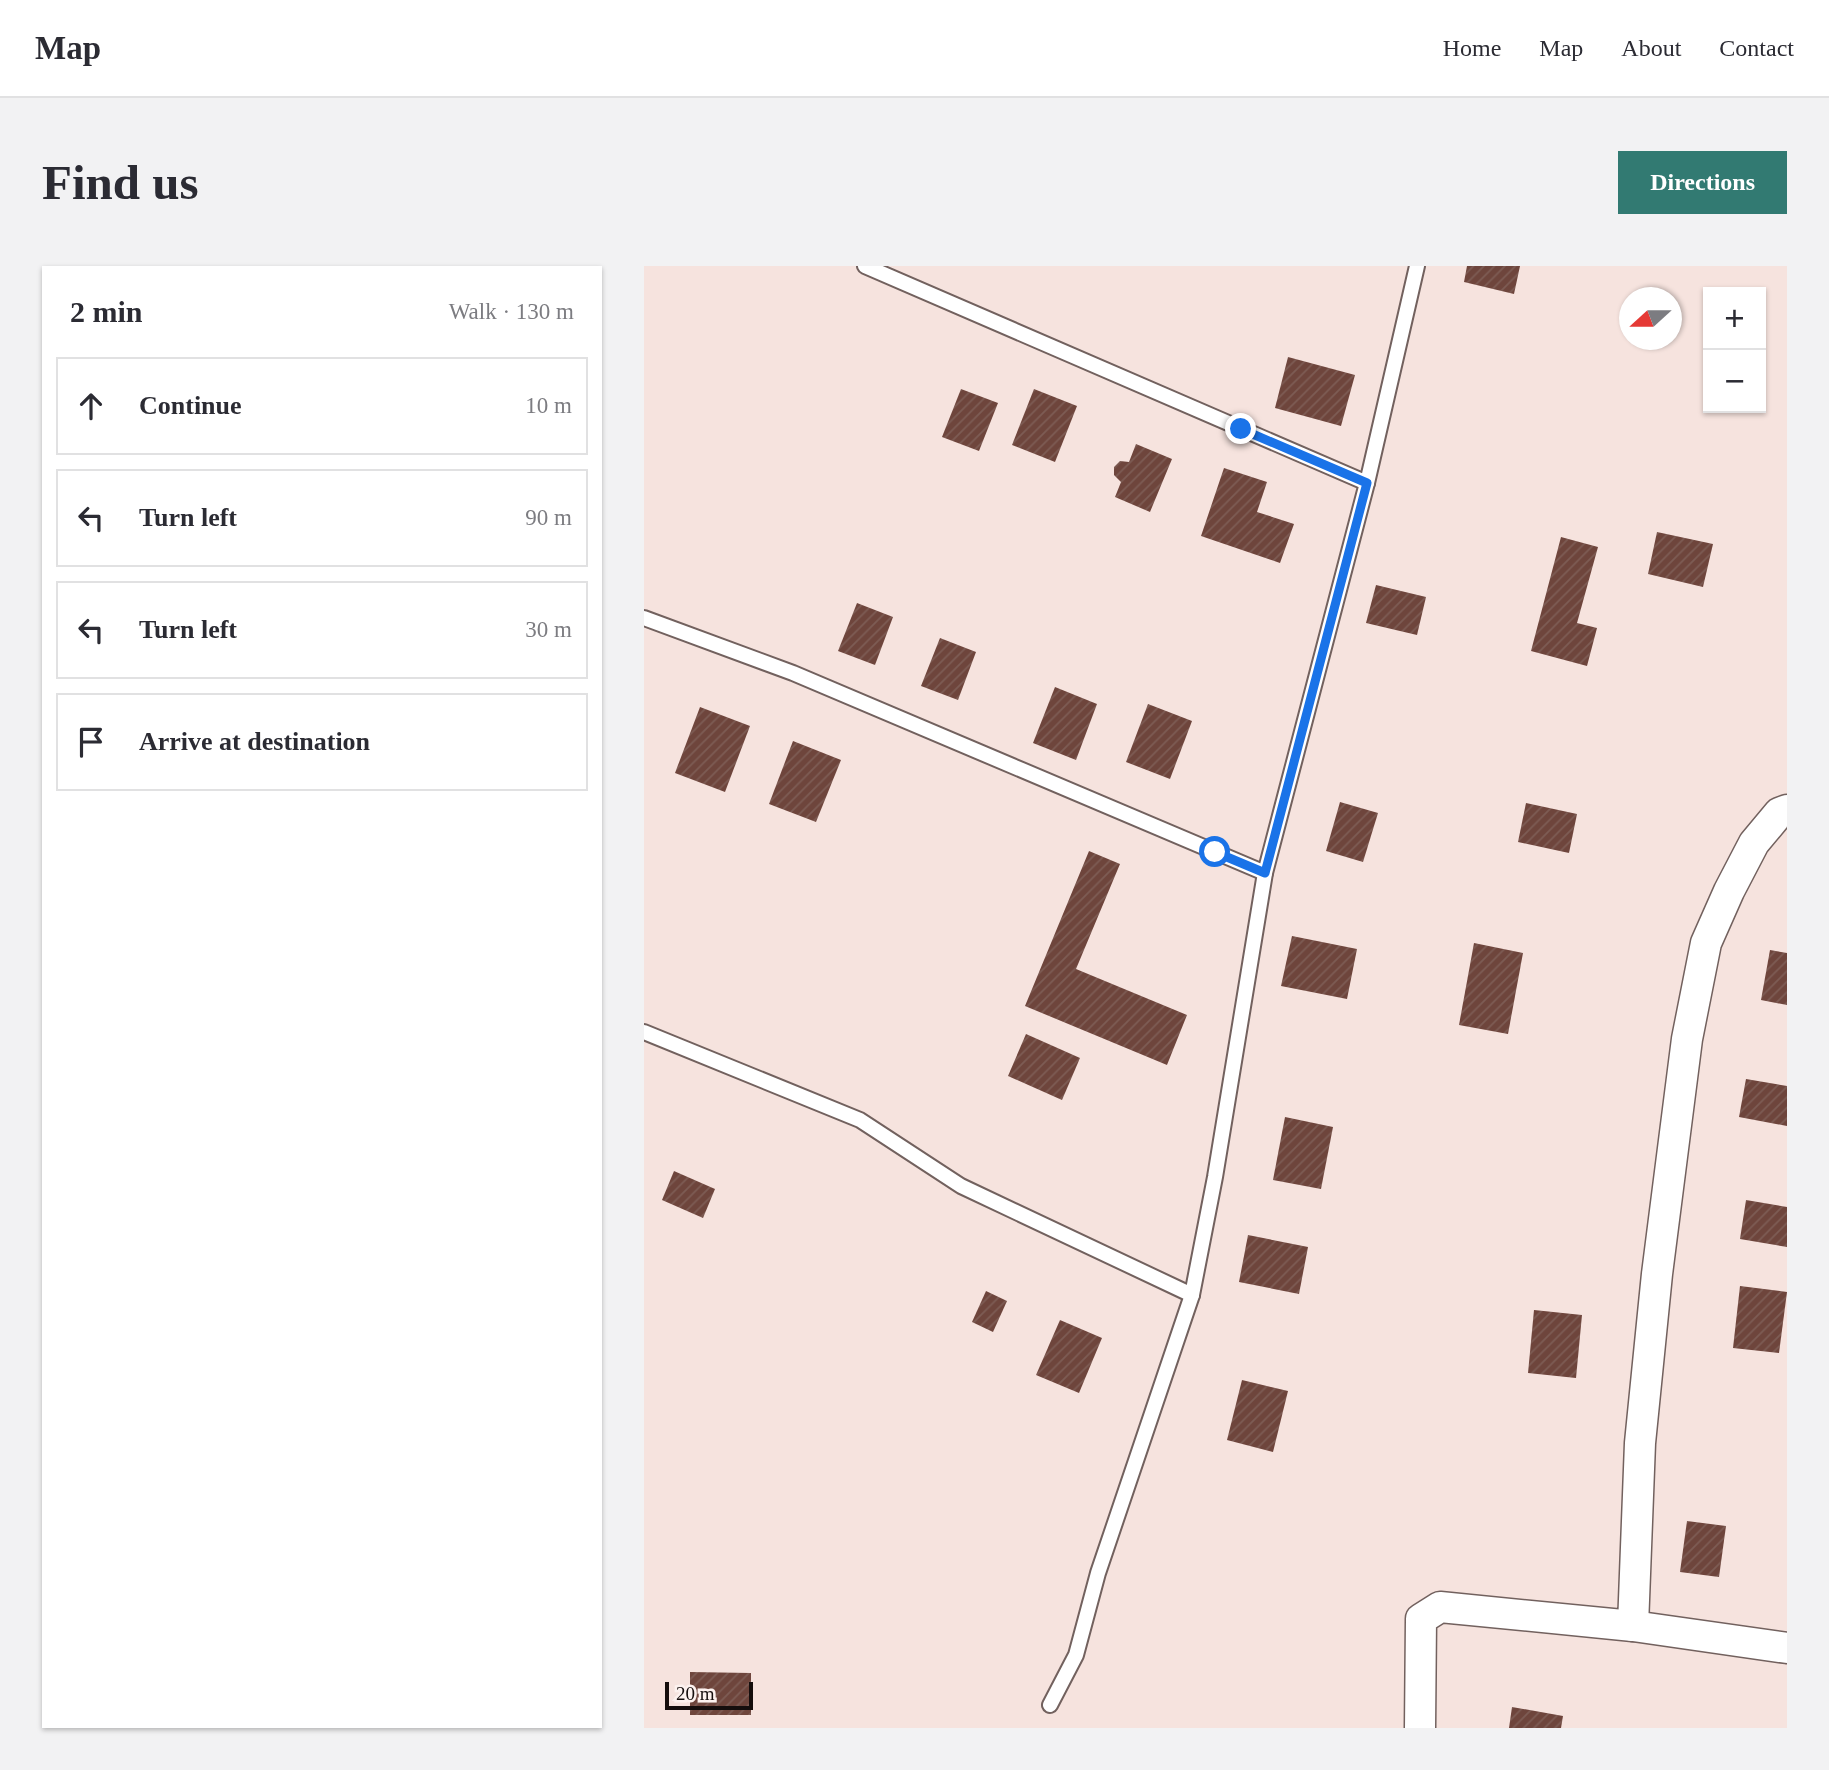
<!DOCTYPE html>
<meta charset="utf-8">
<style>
body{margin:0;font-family:"Times New Roman",serif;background:#f2f2f3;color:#2b2b33}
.controls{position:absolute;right:21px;top:21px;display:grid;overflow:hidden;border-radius:0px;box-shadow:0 2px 5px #0004}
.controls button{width:63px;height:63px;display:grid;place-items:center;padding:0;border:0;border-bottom:2px solid #e1e1e2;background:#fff;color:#2b2b33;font:35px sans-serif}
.compass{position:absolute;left:975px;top:21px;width:63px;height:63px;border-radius:50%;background:#fff;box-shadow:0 2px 5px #0004;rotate:249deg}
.scale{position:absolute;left:21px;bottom:18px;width:88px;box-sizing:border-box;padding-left:7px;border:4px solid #150e0d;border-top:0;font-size:19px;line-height:24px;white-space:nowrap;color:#150e0d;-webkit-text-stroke:5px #fdf2ef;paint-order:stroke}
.stop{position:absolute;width:21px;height:21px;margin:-16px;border:5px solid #1a73e8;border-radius:50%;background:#fff}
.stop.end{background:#1a73e8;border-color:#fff;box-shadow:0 2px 7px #0008}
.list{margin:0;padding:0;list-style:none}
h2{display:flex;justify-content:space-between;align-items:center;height:91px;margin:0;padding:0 28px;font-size:30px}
h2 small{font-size:23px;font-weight:400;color:#7c7c81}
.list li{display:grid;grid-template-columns:46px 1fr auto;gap:21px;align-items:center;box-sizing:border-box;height:98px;margin:0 14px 14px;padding:0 14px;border:2px solid #e1e1e2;border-radius:0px}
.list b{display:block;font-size:26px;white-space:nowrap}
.list em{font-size:23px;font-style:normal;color:#7c7c81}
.icon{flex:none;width:38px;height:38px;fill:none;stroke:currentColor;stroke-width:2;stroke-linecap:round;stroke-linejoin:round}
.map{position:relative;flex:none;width:1143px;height:1462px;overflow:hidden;border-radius:0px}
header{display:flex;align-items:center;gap:42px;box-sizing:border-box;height:98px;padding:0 35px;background:#fff;border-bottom:2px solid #e1e1e2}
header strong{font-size:33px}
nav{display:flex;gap:38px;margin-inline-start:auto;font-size:24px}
.intro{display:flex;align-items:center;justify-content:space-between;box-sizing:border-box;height:168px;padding:0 42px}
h1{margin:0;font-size:49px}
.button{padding:18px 32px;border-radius:0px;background:#327a72;color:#fff;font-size:24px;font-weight:700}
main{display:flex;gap:42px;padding:0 42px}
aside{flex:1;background:#fff;border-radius:0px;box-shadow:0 2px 5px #0004}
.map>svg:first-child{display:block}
</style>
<header>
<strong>Map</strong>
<nav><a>Home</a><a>Map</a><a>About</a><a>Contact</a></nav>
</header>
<div class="intro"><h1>Find us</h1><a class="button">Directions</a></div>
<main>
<aside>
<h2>2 min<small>Walk · 130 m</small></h2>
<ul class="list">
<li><svg class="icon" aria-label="ahead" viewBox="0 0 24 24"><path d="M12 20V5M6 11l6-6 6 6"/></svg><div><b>Continue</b></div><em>10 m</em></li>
<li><svg class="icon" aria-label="left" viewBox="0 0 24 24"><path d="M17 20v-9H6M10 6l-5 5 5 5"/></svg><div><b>Turn left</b></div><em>90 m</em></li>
<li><svg class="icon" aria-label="left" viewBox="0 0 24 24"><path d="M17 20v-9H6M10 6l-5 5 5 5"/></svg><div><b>Turn left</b></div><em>30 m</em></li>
<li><svg class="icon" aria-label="arrive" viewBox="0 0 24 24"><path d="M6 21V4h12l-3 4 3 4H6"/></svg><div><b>Arrive at destination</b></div></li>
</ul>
</aside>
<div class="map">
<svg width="1143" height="1462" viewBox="0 0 1143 1462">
<defs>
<pattern id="building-hatch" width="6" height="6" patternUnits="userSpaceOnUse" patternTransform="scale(1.75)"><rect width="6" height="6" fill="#6e453c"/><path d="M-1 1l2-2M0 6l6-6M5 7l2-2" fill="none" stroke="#7d5c54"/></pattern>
</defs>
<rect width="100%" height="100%" fill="#f6e3de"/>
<g fill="url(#building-hatch)">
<path d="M823,0H876L870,28L820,16Z"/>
<path d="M644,91L711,109L697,160L631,142Z"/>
<path d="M317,123L354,137L335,185L298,171Z"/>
<path d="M390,123L433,140L411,196L368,179Z"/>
<path d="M492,178L528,193L506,246L471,231L477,216L470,209V201L476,195L485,196Z"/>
<path d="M580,202L623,216L613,246L650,258L636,297L557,270Z"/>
<path d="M1013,266L1069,278L1059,321L1004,308Z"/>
<path d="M917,271L954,281L933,357L953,362L943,400L887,385Z"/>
<path d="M732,319L782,331L773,369L722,357Z"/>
<path d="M213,337L249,351L231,399L194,385Z"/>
<path d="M296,372L332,386L314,434L277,420Z"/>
<path d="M411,421L453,438L432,494L389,477Z"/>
<path d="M504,438L548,455L526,513L482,496Z"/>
<path d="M56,441L106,460L81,526L31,507Z"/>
<path d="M149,475L197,494L172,556L125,538Z"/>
<path d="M696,536L734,547L719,596L682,585Z"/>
<path d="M882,537L933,548L925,587L874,576Z"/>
<path d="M445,585L476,598L432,703L543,749L523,799L381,740Z"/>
<path d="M648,670L713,683L703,733L637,720Z"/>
<path d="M830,677L879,687L864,768L815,759Z"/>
<path d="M1126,684L1143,687V739L1117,734Z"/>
<path d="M382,768L436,792L418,834L364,810Z"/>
<path d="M1102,813L1143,820V860L1095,851Z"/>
<path d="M641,851L689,861L677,923L629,914Z"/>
<path d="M30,905L71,923L59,952L18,934Z"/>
<path d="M1102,934L1143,941V981L1096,973Z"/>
<path d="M604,969L664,981L655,1028L595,1016Z"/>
<path d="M1096,1020L1143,1026L1135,1087L1089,1082Z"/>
<path d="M342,1025L363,1035L349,1066L328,1056Z"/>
<path d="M890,1044L938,1049L932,1112L884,1107Z"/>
<path d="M416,1054L458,1072L435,1127L392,1109Z"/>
<path d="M598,1114L644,1125L629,1186L583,1174Z"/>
<path d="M1043,1255L1082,1260L1075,1311L1036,1306Z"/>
<path d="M46,1406L107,1407V1449H46Z"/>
<path d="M868,1441L919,1450L917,1462H865Z"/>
</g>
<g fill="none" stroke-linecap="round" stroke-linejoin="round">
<g stroke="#72615e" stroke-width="18">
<g id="lane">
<path d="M221,0L723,217"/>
<path d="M0,352L149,407L621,607"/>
<path d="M0,766L216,854L317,920L548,1029"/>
<path d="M406,1439L432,1389L454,1307L548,1029L571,911L621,607L723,217L773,0"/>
</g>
</g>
<g stroke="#72615e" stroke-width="33">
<g id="street">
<path d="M989,1360L1143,1382"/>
<path d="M776,1462L777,1353L796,1341L989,1360L996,1177L1013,1008L1043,773L1062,677L1085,625L1110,577L1135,547L1143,544"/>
</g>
</g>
<use href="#lane" stroke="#fff" stroke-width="14"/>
<use href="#street" stroke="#fff" stroke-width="30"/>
</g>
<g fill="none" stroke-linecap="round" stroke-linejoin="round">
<path stroke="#1a73e8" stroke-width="9" d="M571,586L621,607L723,217L597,163"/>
</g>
</svg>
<div class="controls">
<button>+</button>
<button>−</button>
</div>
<svg class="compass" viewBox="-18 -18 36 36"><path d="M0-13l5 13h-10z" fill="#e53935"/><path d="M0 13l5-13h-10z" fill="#7c7c81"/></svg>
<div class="scale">20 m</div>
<div class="stop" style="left:571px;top:586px"></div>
<div class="stop end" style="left:597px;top:163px"></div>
</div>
</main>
